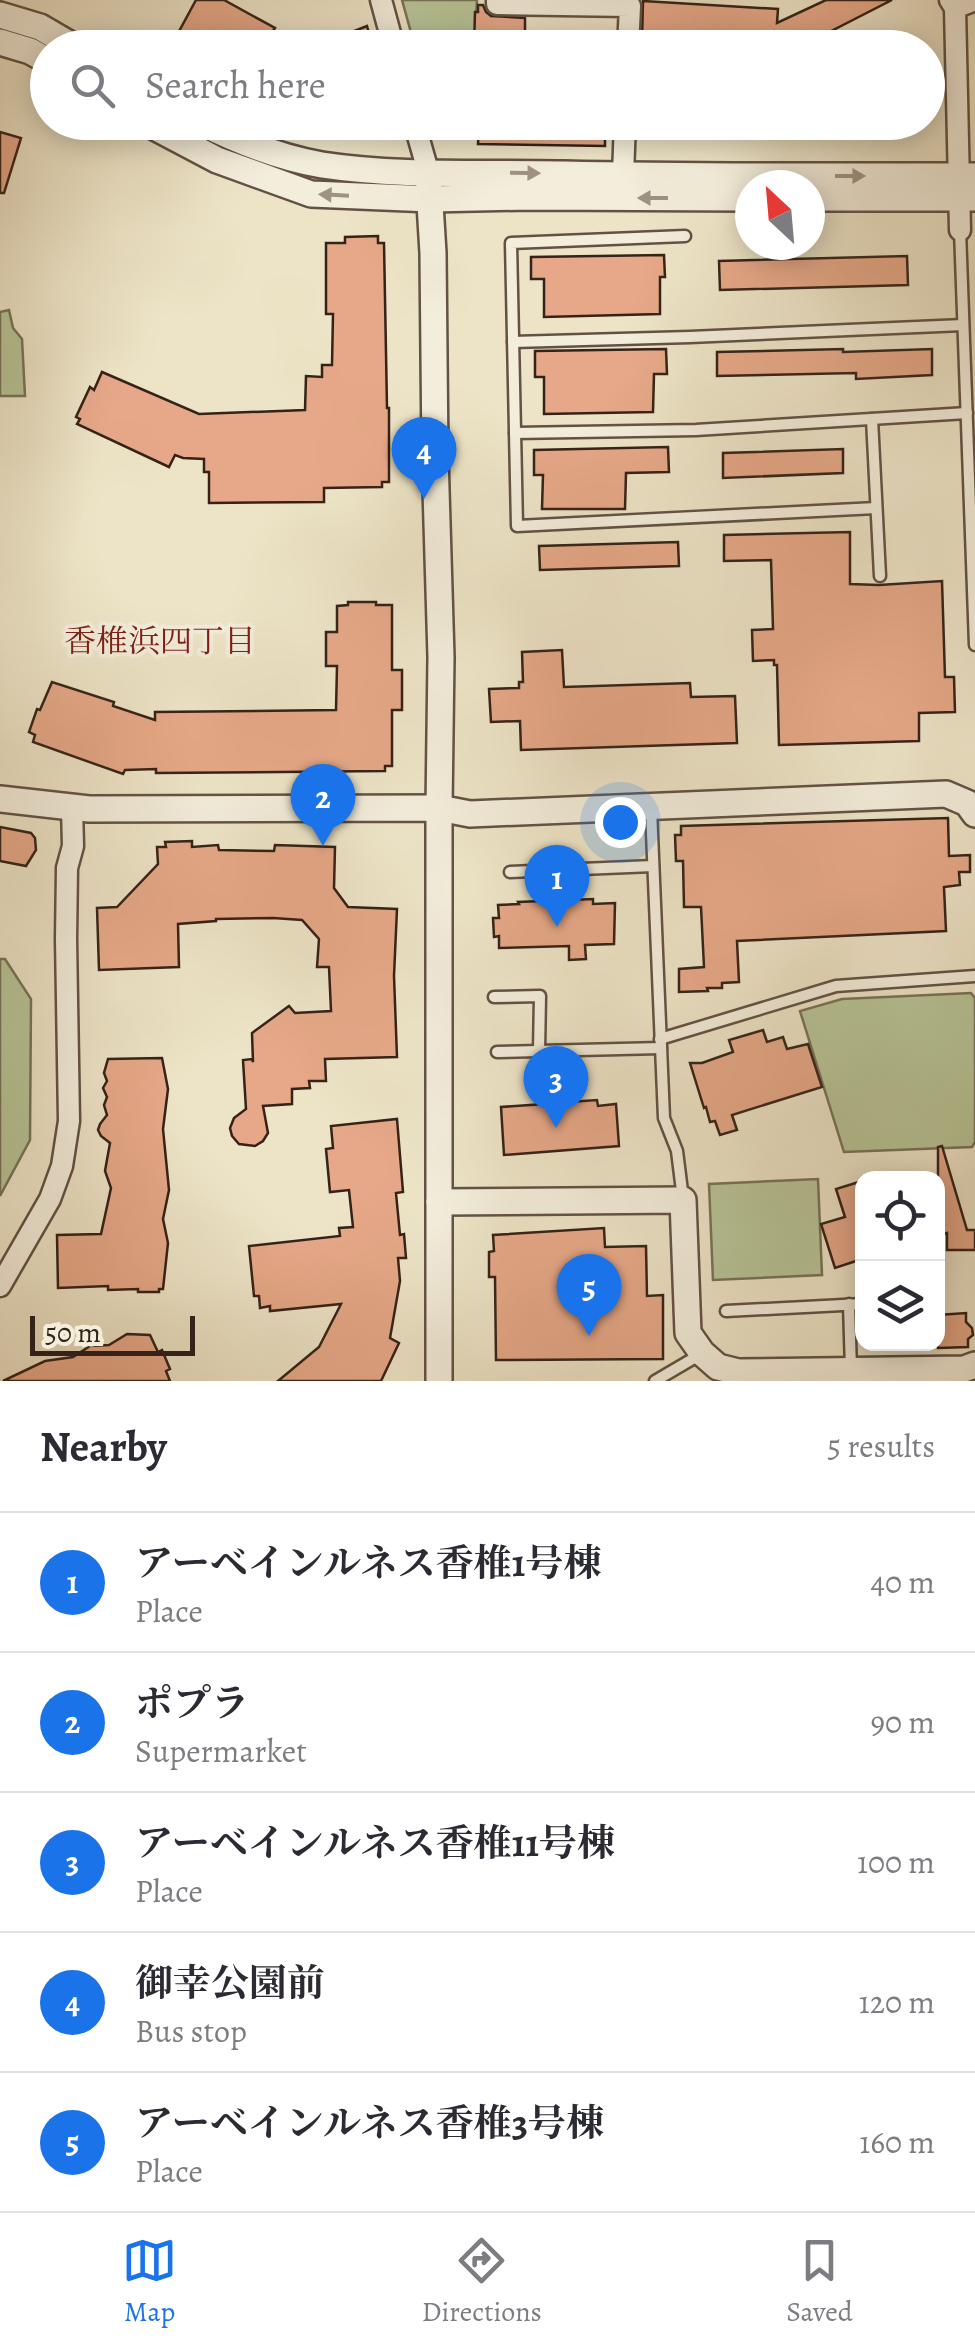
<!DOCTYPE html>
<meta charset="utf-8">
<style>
body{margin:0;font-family:Alegreya,"Noto Serif JP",serif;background:#f2f2f3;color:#2b2b33}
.controls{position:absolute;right:30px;bottom:30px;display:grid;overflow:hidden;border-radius:20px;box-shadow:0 5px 25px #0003}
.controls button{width:90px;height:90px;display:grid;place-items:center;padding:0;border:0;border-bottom:2px solid #e1e1e2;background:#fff;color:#2b2b33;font:50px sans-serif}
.compass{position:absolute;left:735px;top:170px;width:90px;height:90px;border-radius:50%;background:#fff;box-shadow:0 5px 25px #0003;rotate:334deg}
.scale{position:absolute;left:30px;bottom:25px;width:165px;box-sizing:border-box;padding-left:10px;border:5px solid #352218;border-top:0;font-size:28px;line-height:35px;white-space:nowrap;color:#352218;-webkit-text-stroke:8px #f3eddb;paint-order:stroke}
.you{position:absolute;left:620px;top:822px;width:35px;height:35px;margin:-25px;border:8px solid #fff;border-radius:50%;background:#1a73e8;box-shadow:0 0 0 15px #1a73e833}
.badge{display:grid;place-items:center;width:65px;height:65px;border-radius:50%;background:#1a73e8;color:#fff;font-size:32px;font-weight:700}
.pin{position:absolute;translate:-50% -82px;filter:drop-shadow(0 2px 5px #0008)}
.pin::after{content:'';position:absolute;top:52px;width:35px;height:30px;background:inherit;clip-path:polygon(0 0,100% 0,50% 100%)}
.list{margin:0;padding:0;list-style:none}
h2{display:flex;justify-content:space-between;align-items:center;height:130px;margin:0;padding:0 40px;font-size:42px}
h2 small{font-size:32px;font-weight:400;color:#7c7c81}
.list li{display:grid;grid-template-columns:65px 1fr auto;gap:30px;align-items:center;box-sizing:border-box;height:140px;padding:0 40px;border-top:2px solid #e1e1e2}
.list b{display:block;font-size:38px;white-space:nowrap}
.list p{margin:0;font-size:32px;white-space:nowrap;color:#7c7c81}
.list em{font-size:32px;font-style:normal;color:#7c7c81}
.icon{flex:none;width:55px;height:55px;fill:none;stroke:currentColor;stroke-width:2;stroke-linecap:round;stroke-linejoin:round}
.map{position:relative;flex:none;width:975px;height:1381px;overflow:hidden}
.search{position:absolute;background:#fff;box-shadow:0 5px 25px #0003;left:30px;right:30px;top:30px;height:110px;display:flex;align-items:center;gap:25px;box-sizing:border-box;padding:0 35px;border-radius:55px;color:#7c7c81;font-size:38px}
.sheet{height:830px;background:#fff}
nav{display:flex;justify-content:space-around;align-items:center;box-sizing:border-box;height:140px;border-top:2px solid #e1e1e2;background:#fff;font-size:28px;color:#7c7c81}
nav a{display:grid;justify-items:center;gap:5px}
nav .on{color:#1a73e8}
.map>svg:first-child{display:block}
</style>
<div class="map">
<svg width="975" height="1381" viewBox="0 0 975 1381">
<rect width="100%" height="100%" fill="#ede4c7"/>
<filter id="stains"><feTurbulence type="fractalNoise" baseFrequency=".002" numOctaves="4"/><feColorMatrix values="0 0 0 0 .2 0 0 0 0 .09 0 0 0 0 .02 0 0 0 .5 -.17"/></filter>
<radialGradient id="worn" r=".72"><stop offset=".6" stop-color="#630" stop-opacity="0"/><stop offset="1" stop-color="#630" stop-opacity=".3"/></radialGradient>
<g fill="#b7c497" stroke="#767358" stroke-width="2.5">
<path d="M402,0H477L474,47H415Z"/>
<path d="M9,310L13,328L22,339L25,396H0V312Z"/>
<path d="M0,959H5L31,999L30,1140L0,1196Z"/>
<path d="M971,993L975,998V1142L972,1147L844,1152L800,1011L842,999Z"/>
<path d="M818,1179L822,1275L713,1280L709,1184Z"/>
</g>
<g fill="#e6a888" stroke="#352218" stroke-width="2.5">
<path d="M196,0H224L275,28L273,31L279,35L272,48H170Z"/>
<path d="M826,0H892L798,48L642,40L643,1L778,9L777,23Z"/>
<path d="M478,5H483L486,12L491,16L525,18V48H474L475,12H478Z"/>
<path d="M367,26L373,48H316V46Z"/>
<path d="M479,122H605V146L478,144Z"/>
<path d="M0,132L21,138L4,193H0Z"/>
<path d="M378,236V243H384L387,408H389V482H382V487L324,488V502L209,503V472H204V459L183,458L175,455L169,467L77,424L80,419L76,417L90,387L94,390L102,372L199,414L305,410L306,376L322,377V365H332L333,314H326V243H345V237Z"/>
<path d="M664,255L665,277H660V314L544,317V279H531V257Z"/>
<path d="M907,256L908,285L720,290L719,261Z"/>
<path d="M666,349L667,374H654L653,412L544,414V377H535V351Z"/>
<path d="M843,349V352L932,349V375L856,379V373L717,376V352Z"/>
<path d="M668,447L669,472L626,473L625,509H542L543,475H534V450Z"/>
<path d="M843,449V473L723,478V453Z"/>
<path d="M850,532V584L879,585L942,581L945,677H954L955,712L919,713V741L779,745L777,665H774V660L753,661L752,630L773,629L771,560L724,561V535Z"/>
<path d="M678,542L679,566L540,570L539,546Z"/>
<path d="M348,602H376V605H392V670H402V710H392V766H385V771L156,773V769L125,770L123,774L33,742L35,735L29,732L37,709L40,710L52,682L114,702L113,706L155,720V712L336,710L337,666H326V632H337V606L348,605Z"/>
<path d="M562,650L564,687L690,683L691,697L735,696L737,743L521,750L520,721L491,722L489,689L519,688V682H523L522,652Z"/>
<path d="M948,818L949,856L970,855V872H959L960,885L944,887L946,931L737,941L739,982L722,983V988H707L708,991L679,992V969L704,967L701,907H684L683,861H676L675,835H681V826Z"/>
<path d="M0,827L31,833L35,838L36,850L26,866L0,861Z"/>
<path d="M192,841V847L218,845L219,850L274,851L275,845L335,847L334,888L348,907L397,909L394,976L397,1057L325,1059L326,1081H309L310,1088L292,1089V1104L263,1106L268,1133L263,1141L255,1146L239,1144L232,1136L230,1128L234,1118L246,1109L243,1060L252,1059L253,1062L252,1033L289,1006L295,1013L331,1011L329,967H317L319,939L302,920L273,918L216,919V921L178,924L179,967L99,970L97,908L117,907L158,864L157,847H166L165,842Z"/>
<path d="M593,899V904L615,903L614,944L585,945L586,959L569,960V946L499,948V936L494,937L493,918H499L498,905L519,904L518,902Z"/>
<path d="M763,1030L767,1042L783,1037L787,1049L808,1044L822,1087L732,1115L737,1130L720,1135L715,1121L710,1122L706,1107L704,1108L690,1063H702L733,1052L729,1040Z"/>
<path d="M162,1058L168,1089L163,1129L169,1190L163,1219L168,1243L163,1289H159V1292H138V1289L108,1290V1286L58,1288L57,1235L101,1234L111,1188L105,1171L110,1143L101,1136L98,1130L100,1124L107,1115L104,1105L107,1097L103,1088L107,1081L104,1073L108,1059Z"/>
<path d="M568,1086L569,1102L597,1100L598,1106L616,1104L619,1146L504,1155L501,1107L544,1104L543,1087Z"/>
<path d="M397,1119L403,1192L396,1193L400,1235L404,1234L406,1258H398L400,1281L390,1338L399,1343L381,1381H278L319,1347L341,1304L270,1311V1306L260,1308L259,1296H254L249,1246L340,1236L339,1228L353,1227L349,1190L330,1192L326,1149L333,1148L331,1126Z"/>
<path d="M942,1146L967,1230H975V1250H947V1233L938,1236V1147Z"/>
<path d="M862,1181V1259L835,1268L821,1224L845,1217L836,1189Z"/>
<path d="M604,1228L605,1247L646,1246L647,1296L663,1295V1359L496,1360L495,1277H489V1252L494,1251L493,1235Z"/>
<path d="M966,1313V1322L972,1328L973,1335L968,1339V1347L938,1348V1315Z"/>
<path d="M127,1334L150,1335L158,1352L162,1350L170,1369L166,1371L170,1381H3L45,1361L73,1357L90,1346L109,1345Z"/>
</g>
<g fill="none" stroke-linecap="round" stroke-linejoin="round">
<g stroke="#635244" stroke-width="15">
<g id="service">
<path d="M960,230L975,645"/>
<path d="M685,236L511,243L517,526L876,508"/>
<path d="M513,342L690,337L963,325"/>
<path d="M872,419L880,576"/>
<path d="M515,433L696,430L967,413"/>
<path d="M651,809L664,1118L677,1151L683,1199"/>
<path d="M510,872L653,866"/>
<path d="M494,997L540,996L539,1051"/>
<path d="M660,1039L836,986L975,976"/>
<path d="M497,1052L661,1048"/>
<path d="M849,1304L851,1370"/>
<path d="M726,1311L862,1304"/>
<path d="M655,1381L701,1354"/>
</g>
</g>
<g stroke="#635244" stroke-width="25">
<g id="minor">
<path d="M381,0L394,48"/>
<path d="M497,0V4L630,6L628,48"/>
<path d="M950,0L955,8L960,230"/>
<path d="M955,8L975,0"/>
<path d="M414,122L428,171"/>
<path d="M623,175L625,122"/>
<path d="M0,1286L50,1199L62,1166L69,1121L66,939L67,868L73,846L72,807"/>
</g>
</g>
<g stroke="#635244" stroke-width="30">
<g id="tertiary">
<path d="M0,15L40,27L76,48"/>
<path d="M0,42L30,51L48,61"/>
<path d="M145,122L217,160L311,194L431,199L528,197L750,198"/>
<path d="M200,122C238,141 280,158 322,165C401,177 484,172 564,174C701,177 838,176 975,176"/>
<path d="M428,171L433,253L435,456L441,657L439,808V1381"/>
<path d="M810,198H975"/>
<path d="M0,799L89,809L439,808L470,814L946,794L967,803L975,814"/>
<path d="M439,1202L683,1200L688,1333L702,1353L718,1367L738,1372L964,1369L975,1365"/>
</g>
</g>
<use href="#service" stroke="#f3eddb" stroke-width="10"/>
<use href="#minor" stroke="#f3eddb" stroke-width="20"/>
<use href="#tertiary" stroke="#f3eddb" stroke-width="25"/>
</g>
<defs><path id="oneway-solid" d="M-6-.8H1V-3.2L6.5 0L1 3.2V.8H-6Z" transform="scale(2.5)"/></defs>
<g fill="#9e9283">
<use href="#oneway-solid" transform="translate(525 173) rotate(1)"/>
<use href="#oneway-solid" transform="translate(850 176)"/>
<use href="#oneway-solid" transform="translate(334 195) rotate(-177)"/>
<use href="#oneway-solid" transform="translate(653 198) rotate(-180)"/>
</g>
<g text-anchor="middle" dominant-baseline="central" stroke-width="8" stroke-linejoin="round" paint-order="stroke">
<g font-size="32" fill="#7a1f14" stroke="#f3eddb">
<text x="160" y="641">香椎浜四丁目</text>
</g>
</g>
<rect width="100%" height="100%" filter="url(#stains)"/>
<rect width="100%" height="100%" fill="url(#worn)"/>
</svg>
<div class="controls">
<button><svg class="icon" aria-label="locate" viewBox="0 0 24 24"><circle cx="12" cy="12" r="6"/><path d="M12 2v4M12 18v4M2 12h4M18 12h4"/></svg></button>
<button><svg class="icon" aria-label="layers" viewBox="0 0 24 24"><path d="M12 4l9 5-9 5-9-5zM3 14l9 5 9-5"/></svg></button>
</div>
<svg class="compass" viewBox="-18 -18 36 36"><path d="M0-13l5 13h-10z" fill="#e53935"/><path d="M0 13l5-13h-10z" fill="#7c7c81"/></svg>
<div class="scale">50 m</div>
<div class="you"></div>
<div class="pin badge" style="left:557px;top:927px">1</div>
<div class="pin badge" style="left:323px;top:846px">2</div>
<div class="pin badge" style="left:556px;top:1128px">3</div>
<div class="pin badge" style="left:424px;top:499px">4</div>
<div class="pin badge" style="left:589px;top:1336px">5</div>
<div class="search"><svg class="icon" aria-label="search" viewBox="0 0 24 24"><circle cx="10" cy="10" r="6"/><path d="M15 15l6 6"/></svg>Search here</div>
</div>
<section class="sheet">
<h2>Nearby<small>5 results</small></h2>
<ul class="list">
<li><span class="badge">1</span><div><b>アーベインルネス香椎1号棟</b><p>Place</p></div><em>40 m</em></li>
<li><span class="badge">2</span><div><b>ポプラ</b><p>Supermarket</p></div><em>90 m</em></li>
<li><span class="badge">3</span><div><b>アーベインルネス香椎11号棟</b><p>Place</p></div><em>100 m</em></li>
<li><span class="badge">4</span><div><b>御幸公園前</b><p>Bus stop</p></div><em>120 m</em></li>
<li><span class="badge">5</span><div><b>アーベインルネス香椎3号棟</b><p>Place</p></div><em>160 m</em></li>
</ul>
</section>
<nav>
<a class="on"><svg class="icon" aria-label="map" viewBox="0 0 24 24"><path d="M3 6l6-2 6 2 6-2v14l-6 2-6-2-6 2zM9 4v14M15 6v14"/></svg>Map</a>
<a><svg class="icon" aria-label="directions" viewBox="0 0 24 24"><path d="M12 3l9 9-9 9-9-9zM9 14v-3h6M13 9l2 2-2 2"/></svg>Directions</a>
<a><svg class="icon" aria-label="saved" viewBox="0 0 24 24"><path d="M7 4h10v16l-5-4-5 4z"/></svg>Saved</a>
</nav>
